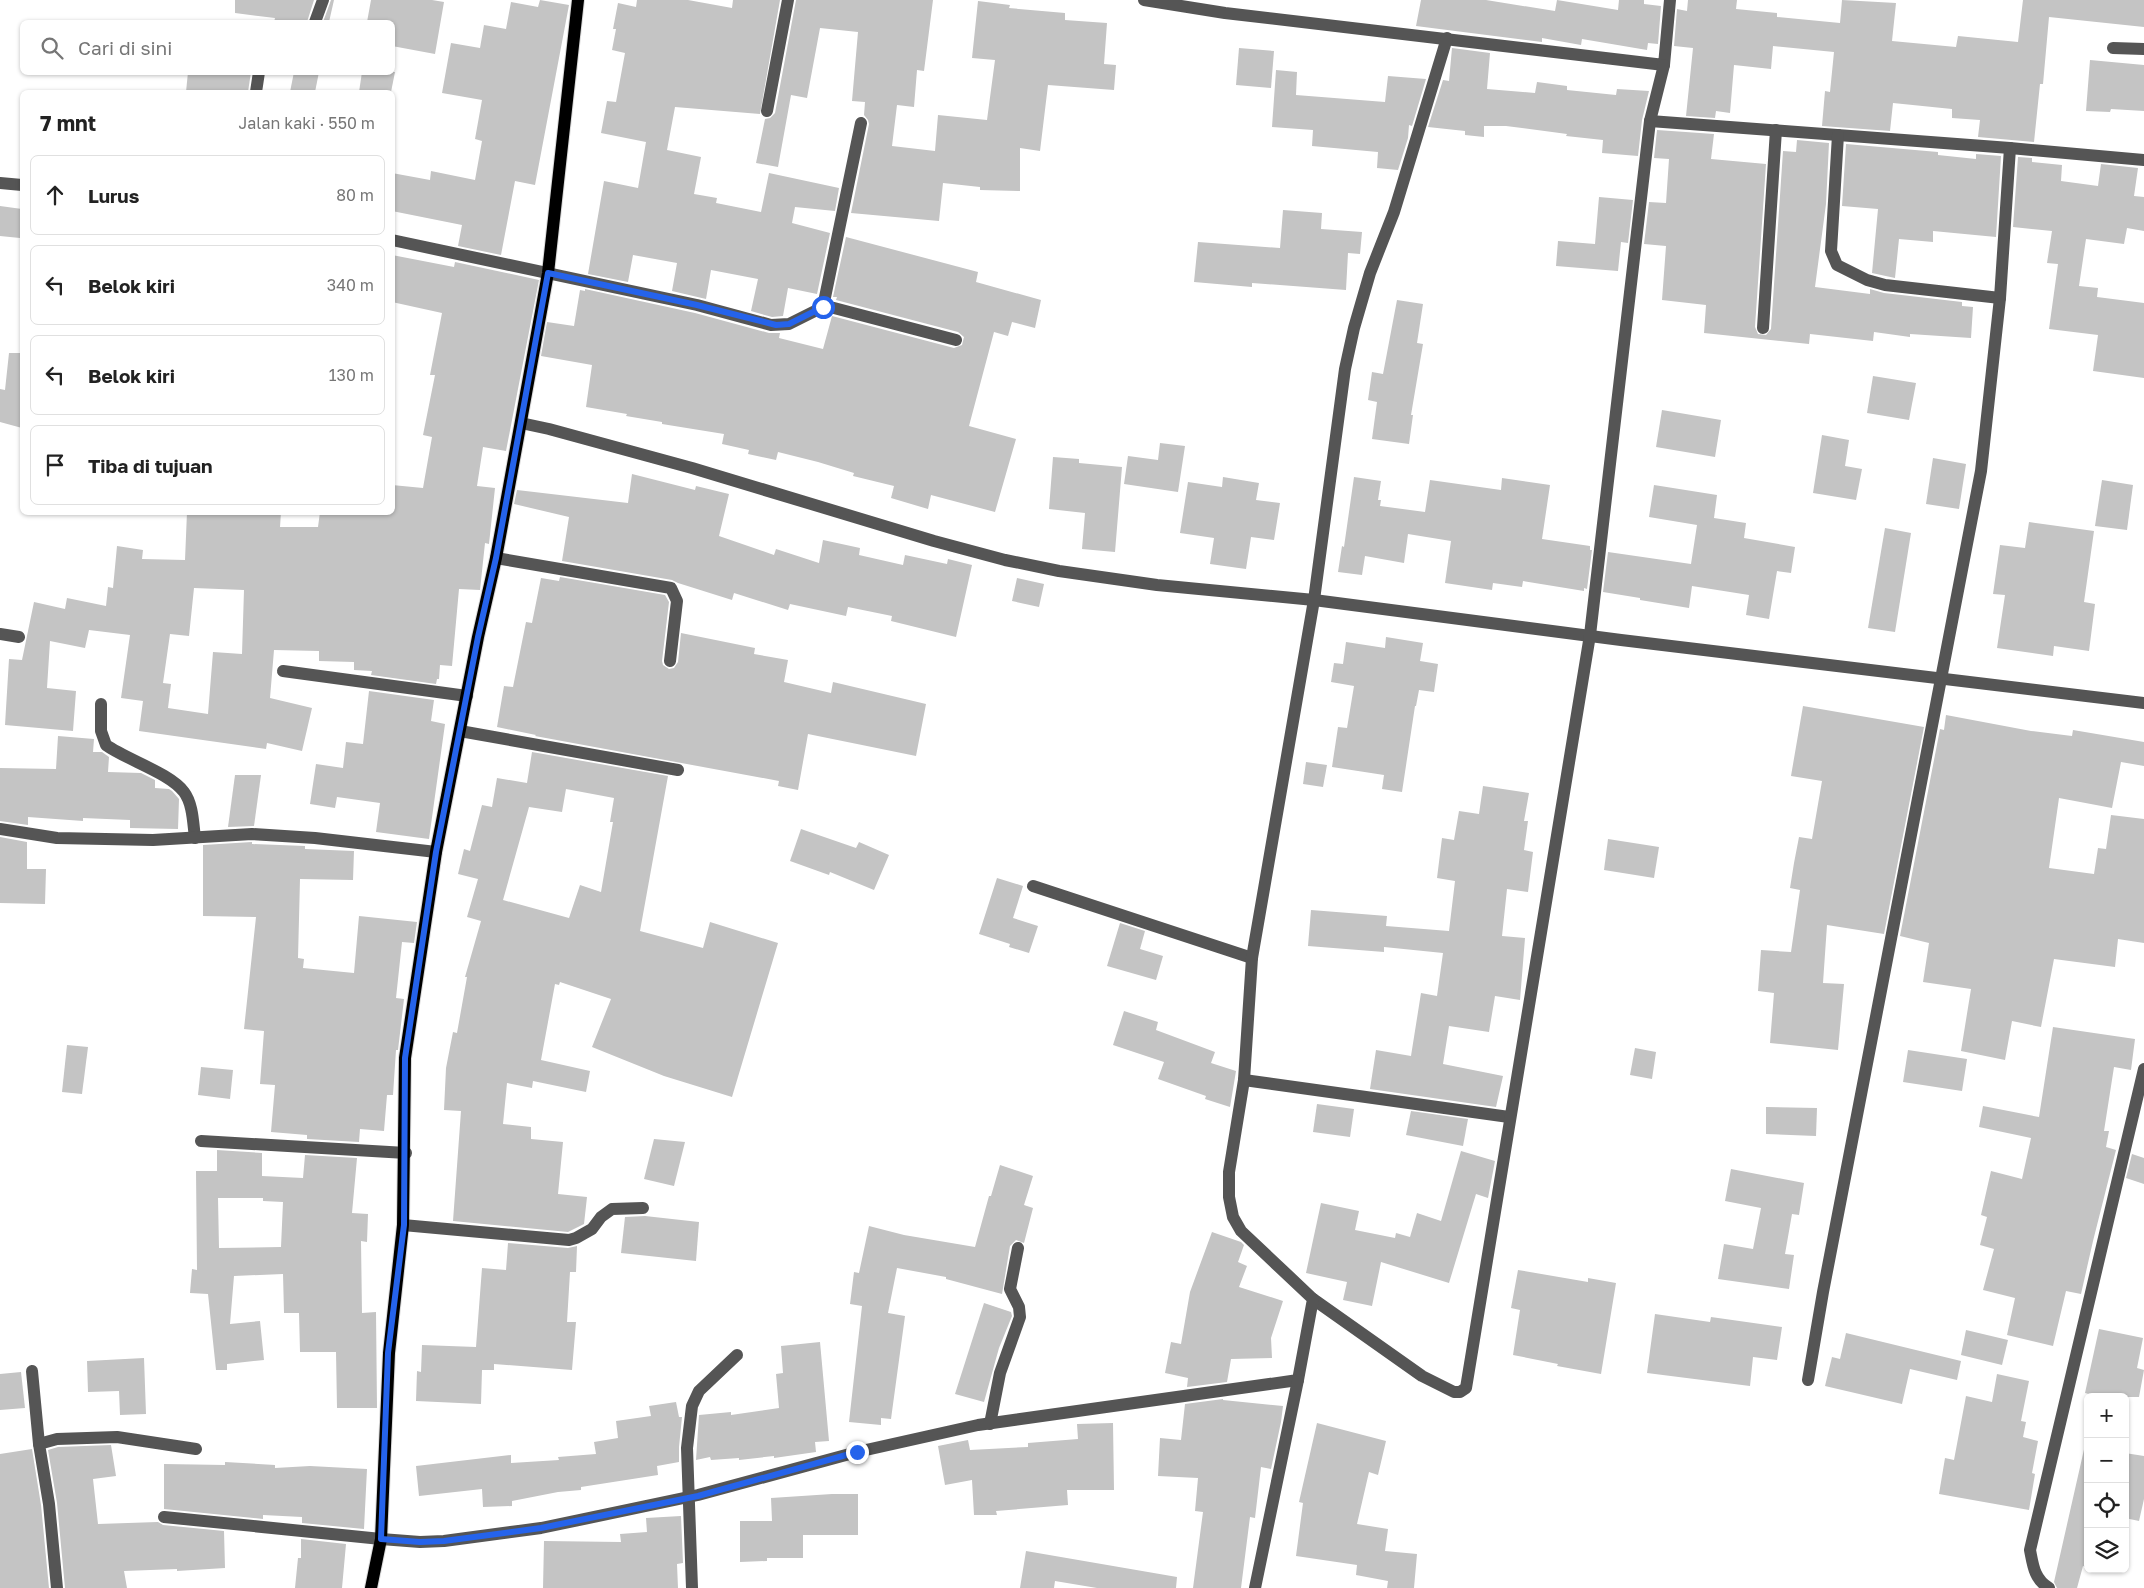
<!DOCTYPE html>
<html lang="id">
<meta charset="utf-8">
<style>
body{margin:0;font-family:"Golos Text",sans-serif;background:#f2f2f2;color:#222}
.controls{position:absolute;right:15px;bottom:15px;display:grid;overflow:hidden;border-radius:8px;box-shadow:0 1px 4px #0004}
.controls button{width:45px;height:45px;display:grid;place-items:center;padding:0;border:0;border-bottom:1px solid #e0e0e0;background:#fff;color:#222;font:25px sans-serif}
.stop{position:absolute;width:15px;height:15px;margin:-11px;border:4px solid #2563eb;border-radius:50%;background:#fff}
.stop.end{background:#2563eb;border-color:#fff;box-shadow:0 1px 5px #0008}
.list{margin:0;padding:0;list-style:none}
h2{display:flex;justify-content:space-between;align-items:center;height:65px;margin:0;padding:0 20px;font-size:21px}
h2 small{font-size:16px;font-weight:400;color:#767676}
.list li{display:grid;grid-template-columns:32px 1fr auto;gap:15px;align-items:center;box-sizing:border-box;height:80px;margin:0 10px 10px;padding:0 10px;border:1px solid #e0e0e0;border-radius:8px}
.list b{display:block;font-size:19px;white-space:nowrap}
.list em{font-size:16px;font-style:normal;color:#767676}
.icon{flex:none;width:28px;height:28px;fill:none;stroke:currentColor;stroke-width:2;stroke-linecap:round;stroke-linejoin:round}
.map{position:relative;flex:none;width:2144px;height:1588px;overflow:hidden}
.search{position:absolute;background:#fff;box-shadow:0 1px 4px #0004;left:20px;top:20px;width:375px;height:55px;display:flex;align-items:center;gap:12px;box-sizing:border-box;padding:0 18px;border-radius:8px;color:#767676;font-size:19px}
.panel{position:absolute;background:#fff;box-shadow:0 1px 4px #0004;left:20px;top:90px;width:375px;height:425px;border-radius:8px}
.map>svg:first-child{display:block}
</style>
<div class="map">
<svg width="2144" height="1588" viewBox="0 0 2144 1588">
<rect width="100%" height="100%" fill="#fff"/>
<g fill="#c4c4c4" fill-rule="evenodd">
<path d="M235,0H314L307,22H274L275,18L235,13Z"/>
<path d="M331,0H334L329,22H323Z"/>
<path d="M371,0H432L444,2L435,54L392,46V22H367Z"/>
<path d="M540,0L569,5L535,185L515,181L501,255L458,246L462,225L392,211V173L430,180L431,171L475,180L482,141L475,139L482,100L442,93L451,43L480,48L484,25L506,29L511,2L538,7Z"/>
<path d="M637,0H688L732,8L733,0H780L760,114L675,107L667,150L701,157L694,194L717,198L716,203L761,212L769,173L839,188L835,211L795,207L792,223L830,233L817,294L788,288L783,316L772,317L751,311L758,279L711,270L706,299L672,291L677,263L633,255L628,282L588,274L604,181L638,188L646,142L601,133L607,101L616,102L625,53L612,50L616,29H613L618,3L636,7Z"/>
<path d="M796,0H933L924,71L917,70L914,107L897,105L892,146L935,151L938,115L987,120L995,60L972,58L978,1L1010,5L1009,8L1065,13V20L1107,23L1104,64L1116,65L1114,90L1048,85L1040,151L1020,148V191L980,190V187L943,183L939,221L851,213L869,124L868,120L864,115L865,102L852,101L858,32L820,28L807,98L791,95L778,167L756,163L765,119L770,118L775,113Z"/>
<path d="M1421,0H1486L1555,11L1557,0L1618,10L1619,0H1644V4L1661,6L1658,44L1648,43L1647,50L1582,39L1581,45L1542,38V42L1416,26Z"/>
<path d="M1688,0H1737L1736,9L1777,13V17L1840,23L1842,0L1896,3L1892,41L1956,47L1958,36L2018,42L2023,0H2144V27L2049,17L2043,84H2040L2034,142L1978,137L1980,120L1952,118V109L1893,103L1890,131L1822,126L1825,91L1830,92L1834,52L1773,46L1771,69L1734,65L1730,113L1716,111L1715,118L1686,116L1693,48L1674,46L1677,9L1687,11Z"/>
<path d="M1239,48L1274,51L1271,88L1236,85Z"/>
<path d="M1452,48L1490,53L1487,89L1535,93L1537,82L1567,86V90L1616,95L1617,89L1649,91L1642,120L1638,156L1602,153L1603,140L1566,136L1567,134L1506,126H1484V137L1465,135V131L1428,127L1443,80L1449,81Z"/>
<path d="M2090,60L2144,65V111L2111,109L2110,112L2086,111Z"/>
<path d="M1276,70L1297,72L1296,95L1385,102L1388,76L1426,79L1412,126L1409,125L1408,138L1398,170L1377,168L1378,152L1312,146L1313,130L1272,127Z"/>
<path d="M188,72H251L248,92H186Z"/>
<path d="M294,72H319L315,92H290Z"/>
<path d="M362,72H395L391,92H359Z"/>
<path d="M1657,130L1714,134L1711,159L1766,164L1755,327L1758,334L1766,335L1771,329L1783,151L1796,152L1797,140L1829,143L1826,204L1815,287L1870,294V289L1884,293L1962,302V306L1973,307L1971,338L1910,334V337L1874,332L1873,341L1810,334L1809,344L1704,333L1706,305L1662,300L1666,246L1644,244L1649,202L1666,203L1669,159L1654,158Z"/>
<path d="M1846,144L1938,152V155L1976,159V154L2001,156L1996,237L1933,231V242L1899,239L1895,278L1872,273L1878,209L1842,206Z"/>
<path d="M2018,157L2032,158V162L2062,165L2061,181L2098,186L2101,164L2138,168L2134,196L2144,197V231L2127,228L2124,244L2086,239L2079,286L2098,288L2097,297L2144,303V378L2093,371L2098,335L2049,329L2058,264L2047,263L2052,231L2013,227Z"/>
<path d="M1599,197L1633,200L1628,243L1621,242L1618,271L1556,266L1558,241L1595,244Z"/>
<path d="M0,206L22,209L20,238L0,236Z"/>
<path d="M1283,210L1322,213L1321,229L1362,232L1360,254L1348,253L1346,290L1252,283V287L1194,282L1198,242L1280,248Z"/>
<path d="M846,237L978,272L976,282L1041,300L1035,328L1012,322L1008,336L994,332L969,426L1016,439L995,512L931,495L928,509L891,498L894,486L853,476L854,473L818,462L778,452L776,460L748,454L749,450L722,444L724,434L662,424V422L626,416L627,414L586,407L592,365L541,356L547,322L574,326L580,290L585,291V289L695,313L769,333H780L779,338L823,349L832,316L954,348L962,345L964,337L958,332L836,300L837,297H833Z"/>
<path d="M392,255L454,267L455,262L539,280L506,451L483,447L477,486L495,488L489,544L485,543L480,590L459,589L452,666L440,665L439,679H437L436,684L371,675L372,671L354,670V662L319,661V651L274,650L270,698L312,708L302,751L267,743L266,749L139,731L143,701L121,698L130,635L89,630L85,648L50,641L47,688L76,691L73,731L5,725L9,659L22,660L34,602L65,609L67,598L106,606L108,587L113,588L117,546L143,550L142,559L185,560L187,512H281L280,527H318L320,512H392V485L423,488L432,437L423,435L435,375H430L442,313L392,302ZM194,588L244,590L242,654L213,652L208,714L168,708L171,684L163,683L170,634L189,636Z"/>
<path d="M1397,300L1423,304L1417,343L1423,344L1411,415H1413L1409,444L1372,439L1377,402L1368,400L1372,372L1383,374Z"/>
<path d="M9,353H22V428L0,422V389L5,390Z"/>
<path d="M1873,376L1916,383L1909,420L1867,413Z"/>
<path d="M1662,410L1721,420L1715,457L1656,447Z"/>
<path d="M1822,435L1849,440L1845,466L1862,469L1856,500L1813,493Z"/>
<path d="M1160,443L1185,446L1178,492L1124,484L1128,456L1158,460Z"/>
<path d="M1053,457L1079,459V463L1122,467L1115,552L1082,549L1085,513L1049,509Z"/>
<path d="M1933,458L1966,464L1959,509L1926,504Z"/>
<path d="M632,474L695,490L696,486L729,494L719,536L774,555L776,549L819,563L823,540L860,548L859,555L903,565L905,555L947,564L948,559L972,565L956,637L891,621L892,616L848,607L846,616L790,604L788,610L734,593L732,600L678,583L672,580L562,561L569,517L514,504L517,490L628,503Z"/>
<path d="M1223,477L1259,483L1256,500L1280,503L1274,540L1251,537L1246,569L1210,564L1214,538L1180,533L1188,482L1222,487Z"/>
<path d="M1354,477L1381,481L1378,500H1381L1380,506L1425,512L1430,480L1501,490L1502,478L1550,485L1542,539L1590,546V550H1592L1587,589L1584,588V591L1523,581L1522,587L1493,583L1492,590L1445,583L1451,541L1408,534L1404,563L1365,556L1362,575L1338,572L1342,546L1344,547Z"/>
<path d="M2102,480L2133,485L2127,530L2095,526Z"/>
<path d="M1654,485L1717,495L1714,518L1746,523L1744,538L1795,547L1791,573L1777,571L1769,619L1746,615L1749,595L1692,586L1689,608L1640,600V598L1603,592L1608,552L1691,564L1697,525L1649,517Z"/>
<path d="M2029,522L2094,531L2084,602L2095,604L2089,651L2054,646L2053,656L1997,648L2005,595L1993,594L2000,545L2025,548Z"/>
<path d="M1885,528L1911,533L1895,632L1868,628Z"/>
<path d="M560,577L665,595L669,602L662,661L663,665L669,669L674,668L678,662L681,633L755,648L754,654L788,660L784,682L831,693L833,682L926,704L916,756L808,734L798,790L778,786L779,781L535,736L536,735L497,727L504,686L513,687L526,622L532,623L541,578L559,581Z"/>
<path d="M1017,578L1044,584L1039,607L1012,601Z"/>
<path d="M1386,637L1423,643L1420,661L1438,664L1434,692L1419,690L1416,706H1415L1402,792L1382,789L1384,775L1332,767L1338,727L1347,728L1354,686L1331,682L1334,663L1343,664L1346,642L1385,648Z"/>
<path d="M369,691L434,700L431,721L445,724L429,839L376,832L380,803L337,797L335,808L310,804L316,764L343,768L346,742L363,744Z"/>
<path d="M1803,706L1924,727L1884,934L1827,925L1823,983L1844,984L1838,1050L1770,1043L1774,993L1758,991L1761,950L1791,952L1800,890L1790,888L1794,863L1799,837L1812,839L1822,781L1791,776Z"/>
<path d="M1946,715L2031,731L2072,736L2073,730L2144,742V766L2121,762L2112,808L2059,798L2049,868L2094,874L2098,848L2106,849L2111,815L2144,819V943L2118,939L2115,967L2054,959L2041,1027L2012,1021L2005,1060L1961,1051L1971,989L1923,982L1929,943L1900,936L1940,729L1944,730Z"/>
<path d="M58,736L94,739L93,752H102L109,757L108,772L141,773L155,780V788L169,789L172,791L179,799L178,829L130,828V820L83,818V821L28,817V825L0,821V768L56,769Z"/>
<path d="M532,752L668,776L640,931L703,948L710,922L778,943L732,1097L664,1076L592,1047L611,999L560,982L559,985L555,984L541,1060L590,1071L586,1092L533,1081L532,1088L507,1083L503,1124L531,1127V1139L563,1142L558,1194L587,1197L584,1224L568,1232L453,1221L461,1111L444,1110L446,1068L453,1032L457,1033L467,977H465L481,921L467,917L478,879L458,874L464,849L470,851L482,805L492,807L497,778L527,783ZM566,789L614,798L610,822H613L601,892L580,885L569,918L503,900L529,807L562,812Z"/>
<path d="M1306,762L1327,765L1323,787L1303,784Z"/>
<path d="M235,775H261L254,826L228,827Z"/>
<path d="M1483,786L1529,793L1524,821H1528L1524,850L1533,852L1528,892L1507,889L1502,936L1525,938L1520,1000L1495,996L1489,1032L1449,1026L1443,1064L1503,1076L1496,1107L1370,1089L1376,1050L1411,1056L1421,993L1437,996L1443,953L1384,947V952L1308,946L1311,910L1387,916L1386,926L1449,931L1455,881L1437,878L1442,838L1454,840L1459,811L1479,814Z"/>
<path d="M801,829L856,848L859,842L889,855L874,890L830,872L829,875L790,861Z"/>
<path d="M0,837L27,842V869H46L45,904L0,903Z"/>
<path d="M1608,839L1659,847L1654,878L1604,870Z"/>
<path d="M252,842V844L305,846V849L354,851L353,880L300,879L298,958L304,959L303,968L354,973L359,916L417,922L414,943L402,942L396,998L404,999L398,1050H396L393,1095H387L384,1131L360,1129L359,1142L307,1139V1135L271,1132L275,1085L260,1084L264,1031L244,1029L256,917L203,916V845Z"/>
<path d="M997,878L1023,886L1013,918L1038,926L1029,953L1009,947L1010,944L979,934Z"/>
<path d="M1120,923L1145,931L1140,949L1163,956L1156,980L1107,966Z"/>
<path d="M1124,1011L1158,1022L1156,1030L1215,1052L1211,1063L1236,1071L1230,1107L1205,1099L1206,1096L1158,1079L1164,1062L1113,1045Z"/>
<path d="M2053,1027L2135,1039L2131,1070L2114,1067L2104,1131H2109L2106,1147L2116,1150L2093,1241L2081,1294L2066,1291L2053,1346L2007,1335L2015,1298L1983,1290L1994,1249L1980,1245L1987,1217L1981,1215L1991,1171L2022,1179L2031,1138L1979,1127L1983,1106L2039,1117Z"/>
<path d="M67,1045L88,1047L82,1094L62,1092Z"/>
<path d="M1635,1048L1656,1052L1652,1079L1630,1075Z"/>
<path d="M1908,1050L1967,1059L1962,1091L1903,1082Z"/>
<path d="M201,1067L233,1070L230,1099L198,1095Z"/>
<path d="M1317,1104L1354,1109L1350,1137L1313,1132Z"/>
<path d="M1766,1107L1817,1108L1816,1136L1766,1134Z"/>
<path d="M1411,1111L1468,1119L1463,1146L1406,1135Z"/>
<path d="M654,1139L685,1142L674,1186L644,1179Z"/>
<path d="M217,1150L262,1153V1176L303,1178L305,1155L357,1158L352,1213L368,1214L367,1242L361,1241L362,1313L376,1312L377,1408H337L336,1352H300L299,1313H284L283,1274L234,1276L230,1324L260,1321L264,1360L227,1364V1370H216L208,1294L190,1293L192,1269L197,1270L196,1171H217ZM218,1198H263V1201L283,1202L281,1247L219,1248Z"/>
<path d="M1461,1151L1495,1161L1488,1198L1476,1194L1449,1283L1381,1262L1372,1306L1343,1300L1347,1282L1306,1273L1321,1203L1359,1211L1355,1230L1395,1238L1396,1233L1410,1237L1417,1213L1441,1221Z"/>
<path d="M2132,1154L2144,1158V1184L2126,1178Z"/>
<path d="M1000,1165L1033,1176L1024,1205L1033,1208L1024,1243L1016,1240L1010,1246L1002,1294L946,1279V1277L897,1268L888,1313L905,1316L891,1419L881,1418V1425L849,1422L862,1306L850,1304L854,1272L859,1273L869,1226L904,1235L975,1247L989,1196H991Z"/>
<path d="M1731,1169L1804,1183L1799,1215L1792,1214L1785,1254L1794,1255L1789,1289L1718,1279L1724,1244L1753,1249L1761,1208L1725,1201Z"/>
<path d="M645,1216L699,1222L696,1261L621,1253L625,1217Z"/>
<path d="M1212,1232L1241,1242L1244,1245L1238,1262L1247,1266L1239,1287L1283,1301L1271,1338L1272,1358L1231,1359L1227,1382L1187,1387L1188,1378L1165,1373L1171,1342L1181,1344L1190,1292Z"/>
<path d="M508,1243L568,1248L577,1246L576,1272H570L567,1322H576L572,1370L494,1364V1370H482L481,1404L416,1401L417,1371L421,1372L422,1345L476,1347L482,1268L506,1270Z"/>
<path d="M1518,1270L1588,1282V1278L1616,1283L1601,1374L1557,1366L1558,1364L1513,1355L1520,1310L1511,1308Z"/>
<path d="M984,1303L1011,1312L1012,1316L999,1348L984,1402L955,1394Z"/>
<path d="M1655,1314L1710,1322L1711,1317L1782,1327L1777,1360L1753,1357L1750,1386L1647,1373Z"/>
<path d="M2099,1329L2143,1338L2137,1368L2144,1370L2139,1397H2101L2085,1393Z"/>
<path d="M1966,1330L2008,1340L2002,1365L1961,1355Z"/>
<path d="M1846,1333L1961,1361L1957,1380L1910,1369L1902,1404L1825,1386L1832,1357L1840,1359Z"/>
<path d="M820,1342L829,1441L815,1442L816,1452L774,1458V1456L739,1460V1458L711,1460L710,1457L696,1460L699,1415L731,1412V1415L779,1408L776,1374L783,1373L781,1346Z"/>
<path d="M144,1358L146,1414L120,1415L119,1391L88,1392L87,1361Z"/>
<path d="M21,1372L25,1408L0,1410V1374Z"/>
<path d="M1997,1374L2029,1381L2021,1421L2026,1422L2023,1437L2038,1441L2032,1473L2035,1474L2029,1510L1939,1494L1945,1458L1954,1460L1966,1396L1992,1402Z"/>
<path d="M1223,1399V1400L1283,1406L1281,1422L1271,1469L1261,1467L1255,1518L1250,1517L1241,1588H1193L1203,1512L1195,1511L1198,1478L1158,1476L1160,1438L1181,1440L1185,1404Z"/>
<path d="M676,1402L679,1417H682L679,1447V1462L657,1466L658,1475L581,1487V1490L558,1492L512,1501V1506L483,1507L482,1489L419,1496L416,1466L511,1455V1463L559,1460L558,1457L596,1454L594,1442L618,1438L616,1421L651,1416L649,1406Z"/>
<path d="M1113,1423L1114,1490H1067L1068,1505L996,1511L997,1515H974L972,1480L945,1485L938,1446L968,1440L970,1450L1028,1447V1443L1078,1439L1077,1424Z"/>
<path d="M1317,1423L1386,1441L1378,1475L1369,1472L1357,1524L1388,1529L1385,1551L1417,1554L1414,1588H1387L1388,1581L1356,1575L1357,1565L1296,1556L1303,1503L1299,1502Z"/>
<path d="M111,1445L116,1476L93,1479L98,1524L158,1522L163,1525L224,1531L225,1568L177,1571V1569L124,1571L127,1588H65L57,1503L48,1450L58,1447Z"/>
<path d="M2085,1445H2088V1568L2083,1566L2077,1588H2057L2054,1582Z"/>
<path d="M32,1449L41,1505L49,1588H0V1454Z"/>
<path d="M2125,1453L2144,1456V1499L2139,1521L2125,1518Z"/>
<path d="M225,1462L275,1465V1468L310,1466L367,1469L364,1529L302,1523V1517L263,1515V1519L164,1509V1464L225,1465Z"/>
<path d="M832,1494H858V1535H803V1558H767V1561L740,1562V1521H772L771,1498Z"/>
<path d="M681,1516L683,1563L677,1564L678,1588H543L544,1541L621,1542L620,1534L647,1532L646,1518Z"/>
<path d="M301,1539L346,1544L342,1588H295L298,1558H301Z"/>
<path d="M1026,1551L1177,1577L1176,1588H1097L1055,1581L1054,1588H1020Z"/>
</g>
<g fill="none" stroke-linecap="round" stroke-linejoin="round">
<g stroke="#dbdbdb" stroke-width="14">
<path id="major" d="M371,1588L381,1539L389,1353L403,1225L405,1058L436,852L478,637L496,558L548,273L578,0"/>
</g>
<g stroke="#555" stroke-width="12">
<path d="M1144,0L1225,13L1664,65L1670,0"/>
<path d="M315,22L323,0"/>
<path d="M2113,48L2144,49"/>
<path d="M256,92L259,72"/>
<path d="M767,111L788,0"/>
<path d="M1650,121L2010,148L2144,160"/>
<path d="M1838,135L1831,251L1837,265L1867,280L1885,285L2000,298"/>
<path d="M0,183L22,185"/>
<path d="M392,240L697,305L771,325L789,324L823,307L834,308L956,340"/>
<path d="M823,307L861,123"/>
<path d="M1763,328L1776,130"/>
<path d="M521,423L549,429L692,468L934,541L1005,560L1059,571L1157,585L1314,600L1621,640L2144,703"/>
<path d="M496,558L671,588L677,601L670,661"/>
<path d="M0,634L19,637"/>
<path d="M283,671L467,696"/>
<path d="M101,704V731L106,745C127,760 170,773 184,792C193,804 193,823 195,838"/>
<path d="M460,731L678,770"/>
<path d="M0,829L57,838L153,840L252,834L315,838L436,852"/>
<path d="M1033,886L1252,958"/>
<path d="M1244,1080L1509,1117"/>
<path d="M201,1141L406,1153"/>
<path d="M403,1225L569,1240L576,1238L592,1229L601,1217L612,1209L643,1208"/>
<path d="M1313,1299L1422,1376L1454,1392H1460L1466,1388L1590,635L1650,121L1664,65"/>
<path d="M32,1371L39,1444"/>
<path d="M1808,1380L1823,1292L1981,471L2000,298L2010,148"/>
<path d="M990,1424L1000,1373L1020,1317L1019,1307L1010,1289L1018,1248"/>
<path d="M164,1517L381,1539L420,1542L444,1541L541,1528L698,1495L857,1452L978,1425L1298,1380L1313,1299L1241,1231L1233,1217L1229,1197V1172L1244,1080L1252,958L1314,600L1345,369L1354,328L1370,273L1394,212L1447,38"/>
<path d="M57,1588L49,1504L39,1444L57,1439L117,1437L196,1449"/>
<path d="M692,1588L687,1448L692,1406L699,1391L737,1355"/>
<path d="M1255,1588L1298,1380"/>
<path d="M2049,1588C2034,1579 2033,1565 2030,1550L2144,1069"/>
</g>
<use href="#major" stroke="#000" stroke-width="12"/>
</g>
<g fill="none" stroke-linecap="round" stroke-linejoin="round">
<path stroke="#2563eb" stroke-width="6" d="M823,307L789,324L776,325L697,305L548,273L496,558L478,637L436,852L405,1058L404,1225L388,1353L381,1539L420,1542L444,1541L541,1528L698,1496L857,1452"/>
</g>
</svg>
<div class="controls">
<button>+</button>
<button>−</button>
<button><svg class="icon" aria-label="locate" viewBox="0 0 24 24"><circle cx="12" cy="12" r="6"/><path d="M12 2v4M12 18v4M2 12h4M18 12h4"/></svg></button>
<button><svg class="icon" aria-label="layers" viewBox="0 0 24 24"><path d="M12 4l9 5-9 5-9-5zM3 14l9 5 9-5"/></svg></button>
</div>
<div class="stop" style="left:823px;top:307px"></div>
<div class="stop end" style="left:857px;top:1452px"></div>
<div class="search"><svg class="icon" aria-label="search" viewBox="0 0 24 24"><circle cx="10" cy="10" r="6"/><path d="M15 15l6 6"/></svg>Cari di sini</div>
<section class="panel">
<h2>7 mnt<small>Jalan kaki · 550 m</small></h2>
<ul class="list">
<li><svg class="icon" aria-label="ahead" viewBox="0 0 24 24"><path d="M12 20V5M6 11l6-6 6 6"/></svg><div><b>Lurus</b></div><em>80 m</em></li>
<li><svg class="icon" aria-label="left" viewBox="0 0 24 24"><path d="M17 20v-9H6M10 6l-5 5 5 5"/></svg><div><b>Belok kiri</b></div><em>340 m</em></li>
<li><svg class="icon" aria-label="left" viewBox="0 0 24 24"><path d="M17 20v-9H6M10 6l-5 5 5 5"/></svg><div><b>Belok kiri</b></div><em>130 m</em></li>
<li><svg class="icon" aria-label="arrive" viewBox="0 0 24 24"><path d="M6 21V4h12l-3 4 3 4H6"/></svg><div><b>Tiba di tujuan</b></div></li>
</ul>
</section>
</div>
